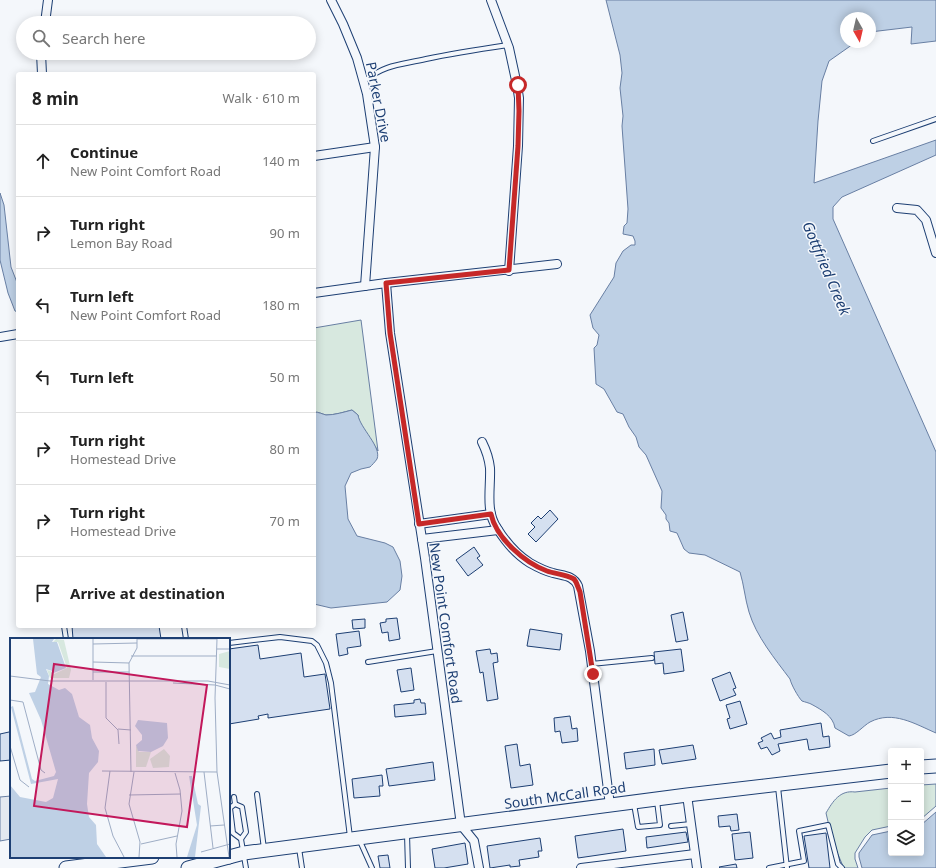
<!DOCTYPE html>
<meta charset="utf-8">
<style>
body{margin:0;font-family:"Noto Sans",sans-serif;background:#f6f6f6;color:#222}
.controls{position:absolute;right:12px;bottom:12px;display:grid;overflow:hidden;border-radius:4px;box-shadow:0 2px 10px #0003}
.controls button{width:36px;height:36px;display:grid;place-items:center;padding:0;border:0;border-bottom:1px solid #e0e0e0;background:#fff;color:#222;font:20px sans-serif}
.compass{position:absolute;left:840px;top:12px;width:36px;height:36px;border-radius:50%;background:#fff;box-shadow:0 2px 10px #0003;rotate:172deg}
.stop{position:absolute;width:12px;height:12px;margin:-9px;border:3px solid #c62828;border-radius:50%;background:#fff}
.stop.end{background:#c62828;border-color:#fff;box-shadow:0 1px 4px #0008}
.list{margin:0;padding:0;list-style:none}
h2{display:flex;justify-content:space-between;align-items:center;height:52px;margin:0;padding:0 16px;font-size:17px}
h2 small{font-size:13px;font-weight:400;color:#767676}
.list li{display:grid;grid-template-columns:26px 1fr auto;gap:12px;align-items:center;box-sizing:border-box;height:72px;padding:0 16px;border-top:1px solid #e0e0e0}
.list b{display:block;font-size:15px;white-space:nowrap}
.list p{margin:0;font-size:13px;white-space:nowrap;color:#767676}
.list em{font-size:13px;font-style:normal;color:#767676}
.icon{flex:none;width:22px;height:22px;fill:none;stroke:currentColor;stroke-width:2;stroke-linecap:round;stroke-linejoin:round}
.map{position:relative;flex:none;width:936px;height:868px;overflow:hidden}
.search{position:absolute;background:#fff;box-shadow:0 2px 10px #0003;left:16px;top:16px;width:300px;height:44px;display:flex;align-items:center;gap:10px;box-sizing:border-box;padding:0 14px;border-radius:22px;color:#767676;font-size:15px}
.panel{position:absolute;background:#fff;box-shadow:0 2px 10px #0003;left:16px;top:72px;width:300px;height:556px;border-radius:4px}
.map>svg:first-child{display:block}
</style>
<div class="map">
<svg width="936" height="868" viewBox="0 0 936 868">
<rect width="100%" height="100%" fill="#f4f7fb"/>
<g fill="#d7e8df" stroke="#687fa3">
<path d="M361,320L378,451L359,421L358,415L352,410C344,412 335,415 326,415C322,414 319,412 314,412V328Z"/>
<path d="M936,784V806L921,819V785Z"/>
<path d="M891,788V826L872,830L865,837L855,853V859L858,868H845L843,866L833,843L826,813C833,801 840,790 855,792Z"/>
</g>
<path fill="#e3e8f0" stroke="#687fa3" d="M11,796V839L0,841V797Z"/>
<g fill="#bed0e5" stroke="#687fa3">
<path d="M606,0H936V41L911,44L912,27L870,32V18H846V42H856L829,61L822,81L818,121L814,183L936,140V155L842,197L833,207V219L936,452V733C915,724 893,710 870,722C863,726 856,735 849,736L835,728C833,716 822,710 811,704C809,703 805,702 802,701C798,697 791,684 790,679C775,659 756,636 749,612C745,599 744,585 740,572L705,555L689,553L684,549L677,533L670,531L669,523L666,519V515L661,508L662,491L646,455L639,447L636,437L629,427L623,414L617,412L604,389L596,384L594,348L597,345L599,335L593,328L590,315L614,277L616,263L623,251L631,245H635V241L633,236L623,234L624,226L627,223L628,209L622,126L623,116L620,88L622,73L620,55Z"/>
<path d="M0,193L4,205L11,267L18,285V312L15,311L8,293L0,260Z"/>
<path d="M352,410L358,415C360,428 382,447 377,459C375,462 372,465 370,467L361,469L351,473L345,486L348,519L357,536L385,543L393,547L400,561L402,576L400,590L387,602L331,608L314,604V412C319,412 322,414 326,415C335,415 344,412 352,410Z"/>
<path d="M936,812V868H862L859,857V853L872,835L891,831V853H921V825Z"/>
</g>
<g fill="#d5e0f0" stroke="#1d3f73">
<path d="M550,510L558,519L536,542L528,534L535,527L531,523L538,516L541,519Z"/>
<path d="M474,547L480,556L477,558L483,565L468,576L456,560Z"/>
<path d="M683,612L688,640L676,642L671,615Z"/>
<path d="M397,618L400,639L389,641L388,632L382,633L380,623L386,622V619Z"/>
<path d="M365,619V628L353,629L352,620Z"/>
<path d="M72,626H159L161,639H73Z"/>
<path d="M530,629L562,634L560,650L527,646Z"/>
<path d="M359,631L361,646L347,648L348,654L339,656L336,634Z"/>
<path d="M258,645L260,659L301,653L304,677L325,674L330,709L268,718V714L258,716L259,719L229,724V649Z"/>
<path d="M490,649L491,654L497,653L498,662L493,663L498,699L487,701L483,672L480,673L476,651Z"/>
<path d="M681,649L684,671L664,674L663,663L655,664L654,652Z"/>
<path d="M411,668L414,690L401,692L397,670Z"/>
<path d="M730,672L736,688L733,689L736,695L720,701L712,679Z"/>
<path d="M420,699L421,703H425L426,714L395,717L394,705L414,703V700Z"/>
<path d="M740,701L747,724L730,729L727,719L730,718L726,705Z"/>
<path d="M570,716L572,729L577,728L578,741L562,743L560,731L555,732L554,718Z"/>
<path d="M821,723L823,737L829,736L830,747L809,750L807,739L778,744L780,751L772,755L767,747L761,749L758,743L763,741L761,738L771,733L774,739L781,737L780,730Z"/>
<path d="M9,732L11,734V760L0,761V734Z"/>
<path d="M517,744L520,766L530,764L533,785L511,788L505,746Z"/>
<path d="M693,745L696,759L662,764L659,750Z"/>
<path d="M654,749L655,765L626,769L624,753Z"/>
<path d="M433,762L435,780L389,786L386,769Z"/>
<path d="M382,775L383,786H379L380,796L354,798L352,779Z"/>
<path d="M737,814L739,830L731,831L730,826L719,827L718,816Z"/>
<path d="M623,829L626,851L578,858L575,836Z"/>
<path d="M686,832L688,842L647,848L646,837Z"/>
<path d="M750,832L753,858L735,860L732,834Z"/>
<path d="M826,833L830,868H809L804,836Z"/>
<path d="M540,838L542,851H538L539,857L519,860L520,866L510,867V865L490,868L487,846Z"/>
<path d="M465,843L468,864L444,868H435L432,849Z"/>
<path d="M388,855L390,868H380L378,856Z"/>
<path d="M736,864L737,868H720L719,867Z"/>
</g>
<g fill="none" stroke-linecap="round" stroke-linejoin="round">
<g stroke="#1d3f73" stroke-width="6">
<g id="service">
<path d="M364,81C386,64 400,65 426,59C454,53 481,49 508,45"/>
<path d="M873,141L936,119"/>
<path d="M64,626L66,639"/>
<path d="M184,626L186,639"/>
<path d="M229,643L280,637L312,641L317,645L326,663L331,683L350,837"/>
<path d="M368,662L437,651"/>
<path d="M591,664L652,658"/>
<path d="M778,787L787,868"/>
<path d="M257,794L264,849"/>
<path d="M234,797L235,804"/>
<path d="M235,804L230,808L233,833L241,839L246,868"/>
<path d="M235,804L242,807L246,832L241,839"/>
<path d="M634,804L638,827L660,825L657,801"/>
<path d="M671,826L691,824"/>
<path d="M407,834L408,868"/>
<path d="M359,839L372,868"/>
<path d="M299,848L302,868"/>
<path d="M769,868L804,861L799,831L828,825L838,864L842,868"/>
</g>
</g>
<g stroke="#1d3f73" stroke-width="10">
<g id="minor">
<path d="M331,0L343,24L357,58L367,94L375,147L365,286"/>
<path d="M491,0L509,48L517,85L519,98L518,146L509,271"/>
<path d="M45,23L48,0"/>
<path d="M41,53L42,74"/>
<path d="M314,156L375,147"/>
<path d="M897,208L917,210L926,220L936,253"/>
<path d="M386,283L390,333L425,558L461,825L474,841L479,868"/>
<path d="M314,293L386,283L557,264"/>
<path d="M0,337L18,334"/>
<path d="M482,442C486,450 489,459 490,468C491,487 485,511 497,528C505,541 517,555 530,563C537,567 545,571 553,573C563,576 573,575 578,586L590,651L610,805"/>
<path d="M419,524L491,514"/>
<path d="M422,539L498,530"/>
<path d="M687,795L697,868"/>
<path d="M581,868L695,854"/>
</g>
</g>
<g stroke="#1d3f73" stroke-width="15">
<g id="primary">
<path d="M921,767L936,766"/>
<path d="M229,857L244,853L687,795L891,771"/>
<path d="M66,868L152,857"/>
<path d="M188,868L229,857"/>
</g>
</g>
<use href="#service" stroke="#f4f7fb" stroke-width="4"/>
<use href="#minor" stroke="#f4f7fb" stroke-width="8"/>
<use href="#primary" stroke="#f4f7fb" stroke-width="13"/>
</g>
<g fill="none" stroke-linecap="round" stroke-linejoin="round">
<path stroke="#c62828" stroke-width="5" d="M518,85L519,111L518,146L509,270L386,283L390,333L419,524L491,514C496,538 525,563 547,571C555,574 565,574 574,579L576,582L580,592L593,674"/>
</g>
<g text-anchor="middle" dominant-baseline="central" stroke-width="3" stroke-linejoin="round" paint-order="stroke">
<g font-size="14" fill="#1d3f73" stroke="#f4f7fb">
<text transform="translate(379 102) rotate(79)">Parker Drive</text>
<text transform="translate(446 623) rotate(82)">New Point Comfort Road</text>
<text transform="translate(565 795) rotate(-8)">South McCall Road</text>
</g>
<g font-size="15" font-style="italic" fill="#1d3f73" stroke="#f4f7fb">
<text transform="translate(827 268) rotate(67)">Gottfried Creek</text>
</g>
</g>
<g transform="translate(10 638)">
<rect width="220" height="220" fill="#f4f7fb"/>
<path d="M46,1L54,2L61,32L59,40H40L37,32L41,33L42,37L57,30L48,4H43ZM220,13V31L209,29V16ZM126,107L129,114H141L136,129H126ZM154,111L160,118L159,129L143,130L140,121Z" fill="#d7e8df"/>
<path d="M23,1H44L42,4H47L56,30L41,36L42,33L36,31L39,38L38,46L49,52L55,50L62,56L69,79L80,87L82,100L89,113L88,124L79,135L77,166L79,179L86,187L87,206L96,219H0V147L10,159L36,164L43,160L48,141L21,146L1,69L3,68L22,141L25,143L44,138L46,134L31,82L19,55L25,54L31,39L27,36ZM128,82L157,85L158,100L153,108L141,114L128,113L126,107L132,102V97L125,88ZM179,138H182L188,166L191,168L185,219H177L187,187Z" fill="#bed0e5"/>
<path fill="none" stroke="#9eadc5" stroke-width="1" d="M127,1H207M207,1L205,60L207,134L219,219M83,6L127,5M207,11H220M121,18H206M83,24L119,25M83,34H119M0,38L40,43H198L220,47M83,42V1M96,44V80L108,92L109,106M163,45L205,47L220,51M0,62L13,64L31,132L35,135M108,91L121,92M0,108L10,142L19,149M92,133L207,134M100,133L95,170L103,198L114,219M121,134L119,25L127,10V1M124,134L119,166L130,204L129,219M194,134L203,210M165,135L170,152L172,173L166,206L167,219M119,157L171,156M200,188L214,187M131,206L167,198M191,214L220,206"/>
<path fill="#c2185b" fill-opacity="0.15" stroke="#c2185b" stroke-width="2" d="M44,26L197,47L177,189L24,168Z"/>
<rect width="220" height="220" fill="none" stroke="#1d3f73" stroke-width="2"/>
</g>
</svg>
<div class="controls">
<button>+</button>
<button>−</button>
<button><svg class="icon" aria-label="layers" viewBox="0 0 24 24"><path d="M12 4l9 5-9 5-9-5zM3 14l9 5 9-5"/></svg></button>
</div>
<svg class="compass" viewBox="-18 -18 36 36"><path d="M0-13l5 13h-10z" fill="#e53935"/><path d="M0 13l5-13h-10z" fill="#767676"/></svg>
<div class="stop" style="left:518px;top:85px"></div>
<div class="stop end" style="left:593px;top:674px"></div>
<div class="search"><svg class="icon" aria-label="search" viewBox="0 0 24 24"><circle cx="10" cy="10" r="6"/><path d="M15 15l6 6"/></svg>Search here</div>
<section class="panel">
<h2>8 min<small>Walk · 610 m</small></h2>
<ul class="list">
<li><svg class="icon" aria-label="ahead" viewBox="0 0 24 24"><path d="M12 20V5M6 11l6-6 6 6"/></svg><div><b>Continue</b><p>New Point Comfort Road</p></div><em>140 m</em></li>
<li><svg class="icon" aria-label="right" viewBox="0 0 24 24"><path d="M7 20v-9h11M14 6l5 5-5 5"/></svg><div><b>Turn right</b><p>Lemon Bay Road</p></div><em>90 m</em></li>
<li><svg class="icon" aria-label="left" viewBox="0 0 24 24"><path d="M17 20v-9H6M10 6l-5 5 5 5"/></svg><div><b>Turn left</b><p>New Point Comfort Road</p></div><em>180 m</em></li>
<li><svg class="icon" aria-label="left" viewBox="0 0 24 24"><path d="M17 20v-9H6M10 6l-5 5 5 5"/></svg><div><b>Turn left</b></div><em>50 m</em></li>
<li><svg class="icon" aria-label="right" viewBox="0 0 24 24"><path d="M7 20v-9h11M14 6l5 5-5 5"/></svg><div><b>Turn right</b><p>Homestead Drive</p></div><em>80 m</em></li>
<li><svg class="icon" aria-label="right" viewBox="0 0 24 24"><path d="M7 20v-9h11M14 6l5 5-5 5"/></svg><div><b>Turn right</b><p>Homestead Drive</p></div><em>70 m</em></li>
<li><svg class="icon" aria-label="arrive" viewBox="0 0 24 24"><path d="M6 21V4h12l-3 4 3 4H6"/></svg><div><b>Arrive at destination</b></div></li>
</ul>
</section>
</div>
